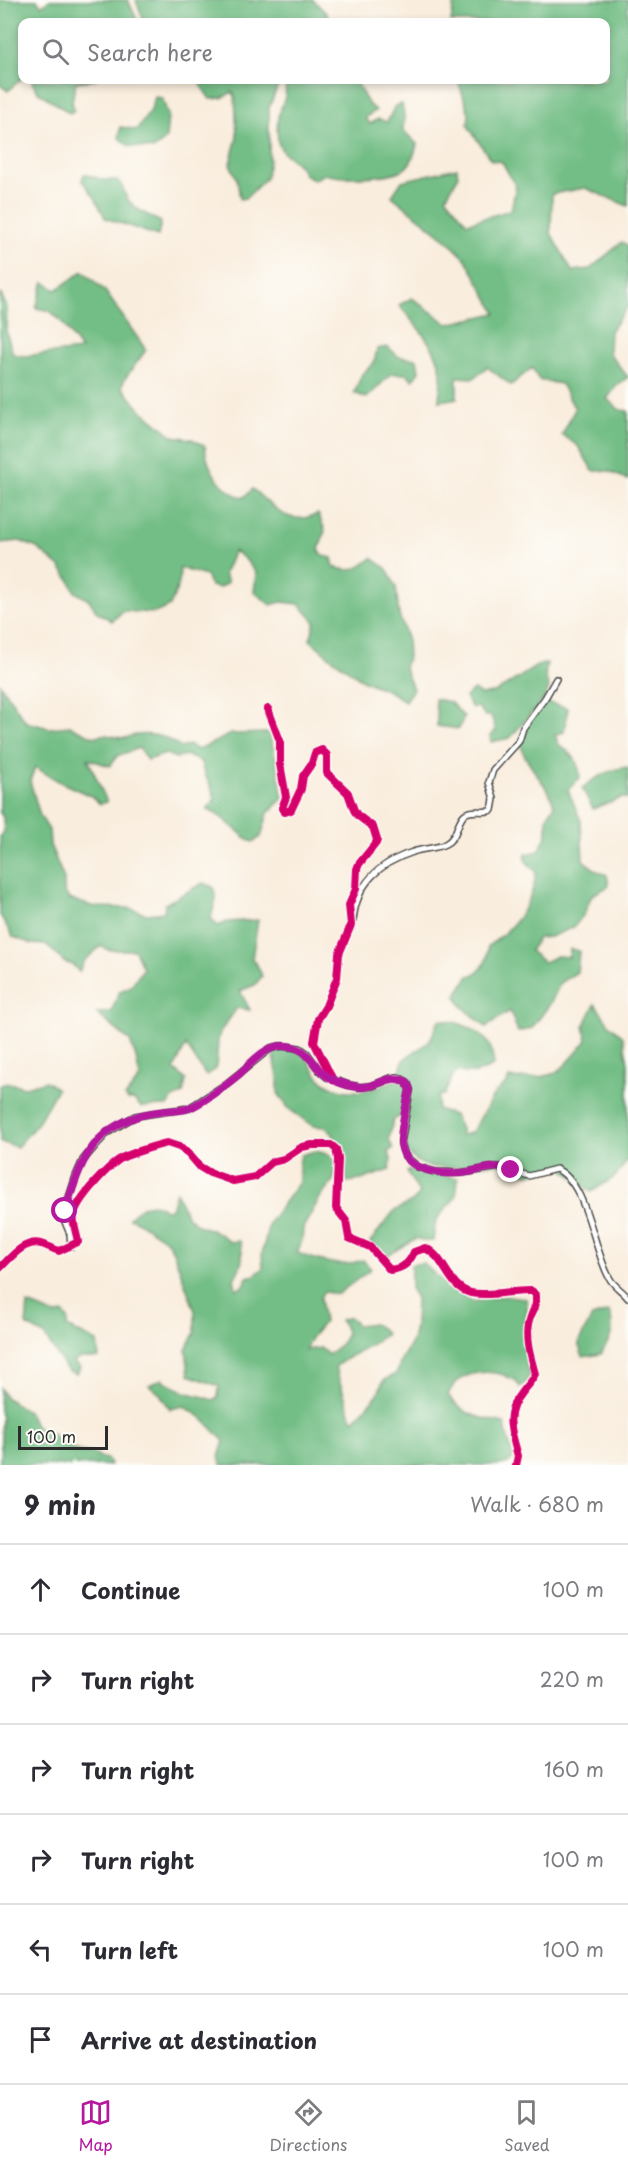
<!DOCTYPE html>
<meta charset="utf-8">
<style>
body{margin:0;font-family:"Playpen Sans",sans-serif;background:#f2f2f3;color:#2b2b33}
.scale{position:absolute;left:18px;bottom:15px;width:90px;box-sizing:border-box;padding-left:6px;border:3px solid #2b2b2b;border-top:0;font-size:16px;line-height:21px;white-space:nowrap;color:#2b2b2b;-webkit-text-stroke:4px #fdfcf7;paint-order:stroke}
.stop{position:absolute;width:18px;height:18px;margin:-14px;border:4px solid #b5179e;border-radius:50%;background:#fff}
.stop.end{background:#b5179e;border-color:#fff;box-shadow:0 2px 6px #0008}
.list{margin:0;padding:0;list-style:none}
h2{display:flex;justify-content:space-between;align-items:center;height:78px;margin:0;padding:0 24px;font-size:26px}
h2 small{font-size:20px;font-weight:400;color:#7c7c81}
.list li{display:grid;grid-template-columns:39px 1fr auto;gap:18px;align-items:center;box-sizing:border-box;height:90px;padding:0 24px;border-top:2px solid #e1e1e2}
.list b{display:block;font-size:22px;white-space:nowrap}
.list em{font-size:20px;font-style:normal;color:#7c7c81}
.icon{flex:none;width:33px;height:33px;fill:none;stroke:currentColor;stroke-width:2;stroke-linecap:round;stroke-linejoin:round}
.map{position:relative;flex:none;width:628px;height:1465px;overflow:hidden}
.search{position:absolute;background:#fff;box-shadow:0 3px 9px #0003;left:18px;right:18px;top:18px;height:66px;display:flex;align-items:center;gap:15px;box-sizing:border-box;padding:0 21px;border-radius:12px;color:#7c7c81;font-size:22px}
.sheet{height:618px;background:#fff}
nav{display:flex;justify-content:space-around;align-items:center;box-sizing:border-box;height:84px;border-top:2px solid #e1e1e2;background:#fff;font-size:16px;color:#7c7c81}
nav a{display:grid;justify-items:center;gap:3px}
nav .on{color:#b5179e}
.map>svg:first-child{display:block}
</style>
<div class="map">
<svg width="628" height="1465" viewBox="0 0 628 1465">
<rect width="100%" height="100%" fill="#fdfcf7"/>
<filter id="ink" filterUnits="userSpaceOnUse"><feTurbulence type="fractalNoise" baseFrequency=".0167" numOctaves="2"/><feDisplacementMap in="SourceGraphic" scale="12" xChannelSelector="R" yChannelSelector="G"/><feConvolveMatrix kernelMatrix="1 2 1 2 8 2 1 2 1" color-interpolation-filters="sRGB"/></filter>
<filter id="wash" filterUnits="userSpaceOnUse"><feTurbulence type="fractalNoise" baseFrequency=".008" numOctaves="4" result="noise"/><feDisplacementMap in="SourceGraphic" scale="24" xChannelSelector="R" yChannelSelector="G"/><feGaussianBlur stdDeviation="1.35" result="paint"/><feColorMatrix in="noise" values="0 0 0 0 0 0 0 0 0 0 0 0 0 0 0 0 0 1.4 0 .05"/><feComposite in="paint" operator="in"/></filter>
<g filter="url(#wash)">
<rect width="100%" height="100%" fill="#f9eddd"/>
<g fill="#73be86" stroke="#4f7458" stroke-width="1.5">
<path d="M0,0H37L42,6L48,0H128L138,22H22V78L8,91L0,85Z"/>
<path d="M136,0H250L251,2L253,0H313L327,14L331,22H316L307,17L300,22H144Z"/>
<path d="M457,0H628V206L585,188L552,194L551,233L572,271L590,269L622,242L628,246V306L610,331L609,353L628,377L617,385L607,399L620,410L628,411V480L609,471H593L578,446L562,435L575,409L561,384L539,380L532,368L511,385L487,367L474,378L457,377V398L439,401C439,392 442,381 441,372C438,347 414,324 399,305L412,298L448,324L496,313L465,258L443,237L392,196L402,181L457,168L458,177L446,197L467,223L511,210L516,187L502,162L491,160L468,126L469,114L459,83L455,80H606V22H451L454,2Z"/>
<path d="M33,80H96L76,82L72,101L74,110L70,113L38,92L32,83Z"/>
<path d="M201,80H280L269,108V161L266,178L246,198L240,199L237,179L230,164L237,137L235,96L232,92L222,98L210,99L201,86Z"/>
<path d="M290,80H355L369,105L376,110L365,118L370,124L378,119L387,122L395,106L402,104L404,116L403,130L417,144C415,153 412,164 404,169C389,178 341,179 324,174L314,180L304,174C300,160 280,157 278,141C277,134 277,124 278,117C281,106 288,96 285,84Z"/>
<path d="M155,97L162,98L168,115L166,139L154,149L129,146L119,138L120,127L137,130L151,110Z"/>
<path d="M84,174L104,180H117C123,185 123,189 126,196C132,209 150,216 161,222L158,236L105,218L95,198L82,180Z"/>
<path d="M83,271L105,291L146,350L124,380L122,387L139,408L173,436L192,439L205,446C206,468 222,491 243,498L253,489C274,508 288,527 318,514L325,530L319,550L323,556L332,558L334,567C350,573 359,569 372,558L387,569L396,587L399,615L407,638L408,657L404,667L413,689L405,701L389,691L364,681L330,657L310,640L315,622L299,604L281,602L271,605L254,592L256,573L245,559L234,551L224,574L228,582L219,588L211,586L206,576L180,568L179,583L170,606L155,613L123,611L112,621L97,612L89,600L75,592L69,579L60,567L37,548L20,541L0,543V293L7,307L6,331L13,354L24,356L81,350L61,321L50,311L36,308L44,282L56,290Z"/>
<path d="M388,347L399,357L417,359L419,371L413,380L407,374H391L367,398L354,393L362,374L374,363L377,349Z"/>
<path d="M547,663L545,676L549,688L543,700L510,738L491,742L490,736L496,730L491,716H485L478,707L472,708L465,697L474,690L481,695L496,692L537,666Z"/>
<path d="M0,684L26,722L49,728L70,726L94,737C105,732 111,737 122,738C127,739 131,735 136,735C155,733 166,736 181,748L189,745L198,750L231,734L268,733C276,749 279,779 283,798L268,813L261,837L253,842C236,833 225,816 207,809L215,799C212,785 203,776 201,762L186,755L176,758L166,754L147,760L139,748L117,756L110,766L88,759L107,802L100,804L91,796L60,782L35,767L30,781L40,816L49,830L50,845L64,879V891L69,899L95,907L129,908L147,914L164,912L165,904L203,883L213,887L216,898L211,918L218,926L227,922L258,920L252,959L258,967L262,976L255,985L240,991L250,1010L237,1008L220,1032L218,1041L216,1069L206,1076L186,1045L174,1069L186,1080L183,1094L173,1098L168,1106L141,1107L134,1100H128L125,1097L140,1078L136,1058L130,1041L96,1013L111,1012L120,991L131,986L143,969L135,950H109L101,946L84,961L79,972L73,965L64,962L47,945L32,944L13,937L0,915V837L4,832L3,817L0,813Z"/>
<path d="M435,699L450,702L464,717L459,729L437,726C438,716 435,709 435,699Z"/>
<path d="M545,702L568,708L564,732L555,735L559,745C572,753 579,761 580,777L568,790L581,821L583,860L597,871L607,875L609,886L592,895L584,914L574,927L550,937L538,938L530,951L544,962L557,956L569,957L570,949L579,951L577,972L561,982L550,1004L532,1028L518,1032L510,1011L486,1027L462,1006L456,996L469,976C484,972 488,960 488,946C513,930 534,902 536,872L525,860L526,854L539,851L547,834V817L554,806C550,782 511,755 523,732C528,722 537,712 545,702Z"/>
<path d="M628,767V798H621L593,809L582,788C596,777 610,769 628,767Z"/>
<path d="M595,1004L609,1024L623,1037L628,1063V1160L615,1177L591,1192C584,1187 564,1167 557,1167C549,1166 539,1173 530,1174C519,1175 510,1165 500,1164C469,1161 417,1184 404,1143L409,1080L406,1074H400C401,1053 416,1054 428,1042C433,1037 436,1026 439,1020C455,1020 482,1030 490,1046C492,1051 493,1059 494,1065C483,1072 470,1076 458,1071L453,1076L444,1095H439L437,1109L454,1115L461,1129V1136L472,1132L495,1093L507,1083L509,1078C520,1079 547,1078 557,1072C568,1064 578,1051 587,1040L584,1026Z"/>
<path d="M292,1049L304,1053C312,1065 315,1078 329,1085C340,1092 356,1092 369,1090C379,1088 401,1072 407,1087C409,1095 405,1107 403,1115L393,1120L389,1139L393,1149L388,1151L391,1159L390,1170L361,1180L347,1182L342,1154L337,1147L333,1134L325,1127L313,1126L289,1109L278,1093V1077L273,1051Z"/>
<path d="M46,1081L57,1089L37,1124L17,1147L0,1142V1085L9,1083L25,1087Z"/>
<path d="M315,1151L327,1154L336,1161L334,1180L321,1196L303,1228L302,1241L297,1252C306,1258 337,1266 349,1264C353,1263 358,1261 363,1260L371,1269L338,1294L324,1292L320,1298L324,1322L311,1338L305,1350L321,1348L328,1355C342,1343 353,1337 340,1320L350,1317L357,1325C371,1323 376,1322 386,1334C370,1348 351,1353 335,1367L351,1416L354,1420L378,1394L383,1381L397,1373L402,1358L412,1341L415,1326L416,1298L411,1290V1265L423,1263L445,1284L473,1302C491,1298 509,1293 526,1299C530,1310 524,1318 524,1329C524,1344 526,1359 530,1374L526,1382L520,1387L514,1379C507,1379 506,1375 501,1374C480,1369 456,1374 448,1395C461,1415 482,1419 504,1423L513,1458L508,1463L499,1465H222L219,1457L224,1441L201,1417L184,1406L170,1409L160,1394L149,1385L162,1379C170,1384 178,1390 188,1393C196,1395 204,1396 212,1400L218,1398L219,1386L189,1375L186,1349L195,1332V1311L173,1251L167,1241L137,1221L129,1218C139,1207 151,1198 165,1210L171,1209L176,1192L188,1217L198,1225L219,1233L230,1242L240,1241C244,1258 243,1264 234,1279L236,1289L244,1286L247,1277L255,1275L263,1268L262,1254L269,1223L299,1182V1164L301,1155Z"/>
<path d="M412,1169L458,1178L456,1197L436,1220L433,1241H423L416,1238L385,1257L370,1242L394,1211L412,1202L420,1194L407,1172Z"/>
<path d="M28,1304L55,1315L63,1313L68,1319L67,1327L97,1342L99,1358H80L73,1362L80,1368L76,1374L67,1370L44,1335L26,1325Z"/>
<path d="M609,1312C616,1329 610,1340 601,1354L583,1357L578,1343L592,1317Z"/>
<path d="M0,1388L6,1398L27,1411L36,1427L54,1435L61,1444L78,1451L96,1454L101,1458L107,1459L110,1465H0L2,1418L0,1410Z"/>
</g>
</g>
<g filter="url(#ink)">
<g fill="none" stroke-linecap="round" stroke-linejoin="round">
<g stroke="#4a4846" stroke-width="8">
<g id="street">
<path d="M268,709L280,741V764L286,797L282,808L285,812L291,810L301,789L303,776L312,763L315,753L322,750L327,755V773L348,793L354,810L357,815L373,827L377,840L376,843L359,864L357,869L356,889L349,905L351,925L339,954L337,978L326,1006L318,1019L314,1042L332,1079"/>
<path d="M353,920C357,883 379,863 413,852C424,848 435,849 445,844C459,837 456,821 465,814C473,808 484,814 492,810L494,799L489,782L493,770L519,741L523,728L545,698L556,679"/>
<path d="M71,1247L70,1234L63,1217L76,1176L83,1160L107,1133L135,1116L189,1108L226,1084L271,1048L281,1046L300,1048L307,1053L319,1070L327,1077L348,1085L360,1087L372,1086L391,1078L398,1077L407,1082L410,1090L401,1143L405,1156L418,1167L435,1172L461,1173L498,1167L529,1176L556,1169C587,1182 593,1249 609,1277C613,1286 622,1290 628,1298"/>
<path d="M0,1268C10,1258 25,1239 41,1244C47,1245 52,1249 59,1251L78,1242C77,1234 72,1223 74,1215C76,1200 112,1161 126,1156C139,1151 154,1146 167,1143L179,1147L188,1153L200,1167L210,1173L233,1181L255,1177L272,1162L284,1159L302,1147L312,1145H331L336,1149L338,1159L336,1208L346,1221L349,1238L370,1247L390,1270C403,1268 409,1264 414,1252L425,1248C446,1257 447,1287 471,1293C490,1297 512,1290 532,1291L536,1296C536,1307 530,1314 528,1325C525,1342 531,1358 535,1374C531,1382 526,1386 521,1393C503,1415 512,1433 518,1456L516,1465"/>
</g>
</g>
<use href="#street" stroke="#fff" stroke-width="5"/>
<g stroke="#fdfcf7" stroke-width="11">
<g id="cycleway">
<path d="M268,709L280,741V764L286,797L282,808L285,812L291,810L301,789L303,776L312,763L315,753L322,750L327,755V773L348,793L354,810L357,815L373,827L377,840L376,843L359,864L357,869L356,889L349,905L351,925L339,954L337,978L326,1006L318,1019L314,1042L333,1080"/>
<path d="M0,1268C10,1258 25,1239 41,1244C47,1245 52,1249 59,1251L78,1242C77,1234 72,1223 74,1215C76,1200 112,1161 126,1156C139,1151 154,1146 167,1143L179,1147L188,1153L200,1167L210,1173L233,1181L255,1177L272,1162L284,1159L302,1147L312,1145H331L336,1149L338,1159L336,1208L346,1221L349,1238L370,1247L390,1270C403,1268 409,1264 414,1252L425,1248C446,1257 447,1287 471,1293C490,1297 512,1290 532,1291L536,1296C536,1307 530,1314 528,1325C525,1342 531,1358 535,1374C531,1382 526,1386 521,1393C503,1415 512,1433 518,1456L516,1465"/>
</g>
</g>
<use href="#cycleway" stroke="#d6006c" stroke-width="8"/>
</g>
</g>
<g fill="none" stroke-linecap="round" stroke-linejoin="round" filter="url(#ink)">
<path stroke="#b5179e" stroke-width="8" d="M65,1211C75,1181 82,1152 107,1132C126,1118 144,1113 167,1111C174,1110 183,1111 189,1108C205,1102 225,1085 238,1075C252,1063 264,1046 283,1046C303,1046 308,1056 319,1069C328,1080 346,1086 360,1087C378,1088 390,1072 407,1082L410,1090C406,1106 401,1125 401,1141C401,1170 439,1175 460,1173C478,1172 493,1163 511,1170"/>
</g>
</svg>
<div class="scale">100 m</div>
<div class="stop" style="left:65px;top:1211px"></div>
<div class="stop end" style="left:511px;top:1170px"></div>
<div class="search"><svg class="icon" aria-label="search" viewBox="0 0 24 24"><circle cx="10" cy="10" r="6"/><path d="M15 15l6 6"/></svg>Search here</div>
</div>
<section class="sheet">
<h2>9 min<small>Walk · 680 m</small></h2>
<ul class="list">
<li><svg class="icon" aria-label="ahead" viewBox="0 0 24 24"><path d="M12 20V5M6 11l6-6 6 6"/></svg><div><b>Continue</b></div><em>100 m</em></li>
<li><svg class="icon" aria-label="right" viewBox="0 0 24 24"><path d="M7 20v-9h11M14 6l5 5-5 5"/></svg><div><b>Turn right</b></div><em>220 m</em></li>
<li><svg class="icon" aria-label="right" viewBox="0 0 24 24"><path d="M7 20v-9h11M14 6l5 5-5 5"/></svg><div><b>Turn right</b></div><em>160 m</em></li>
<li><svg class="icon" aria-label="right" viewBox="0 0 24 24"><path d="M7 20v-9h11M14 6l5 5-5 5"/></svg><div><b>Turn right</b></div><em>100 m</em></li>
<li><svg class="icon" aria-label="left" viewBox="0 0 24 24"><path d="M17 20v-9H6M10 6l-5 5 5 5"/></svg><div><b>Turn left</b></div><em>100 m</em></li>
<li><svg class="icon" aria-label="arrive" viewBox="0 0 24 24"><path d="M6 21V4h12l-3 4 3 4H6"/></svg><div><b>Arrive at destination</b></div></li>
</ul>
</section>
<nav>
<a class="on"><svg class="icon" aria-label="map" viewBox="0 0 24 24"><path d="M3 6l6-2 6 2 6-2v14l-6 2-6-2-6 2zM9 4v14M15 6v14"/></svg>Map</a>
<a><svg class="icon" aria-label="directions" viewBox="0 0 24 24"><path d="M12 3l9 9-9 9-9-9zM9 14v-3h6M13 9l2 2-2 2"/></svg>Directions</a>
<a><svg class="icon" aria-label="saved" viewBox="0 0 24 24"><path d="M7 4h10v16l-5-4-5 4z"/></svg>Saved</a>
</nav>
